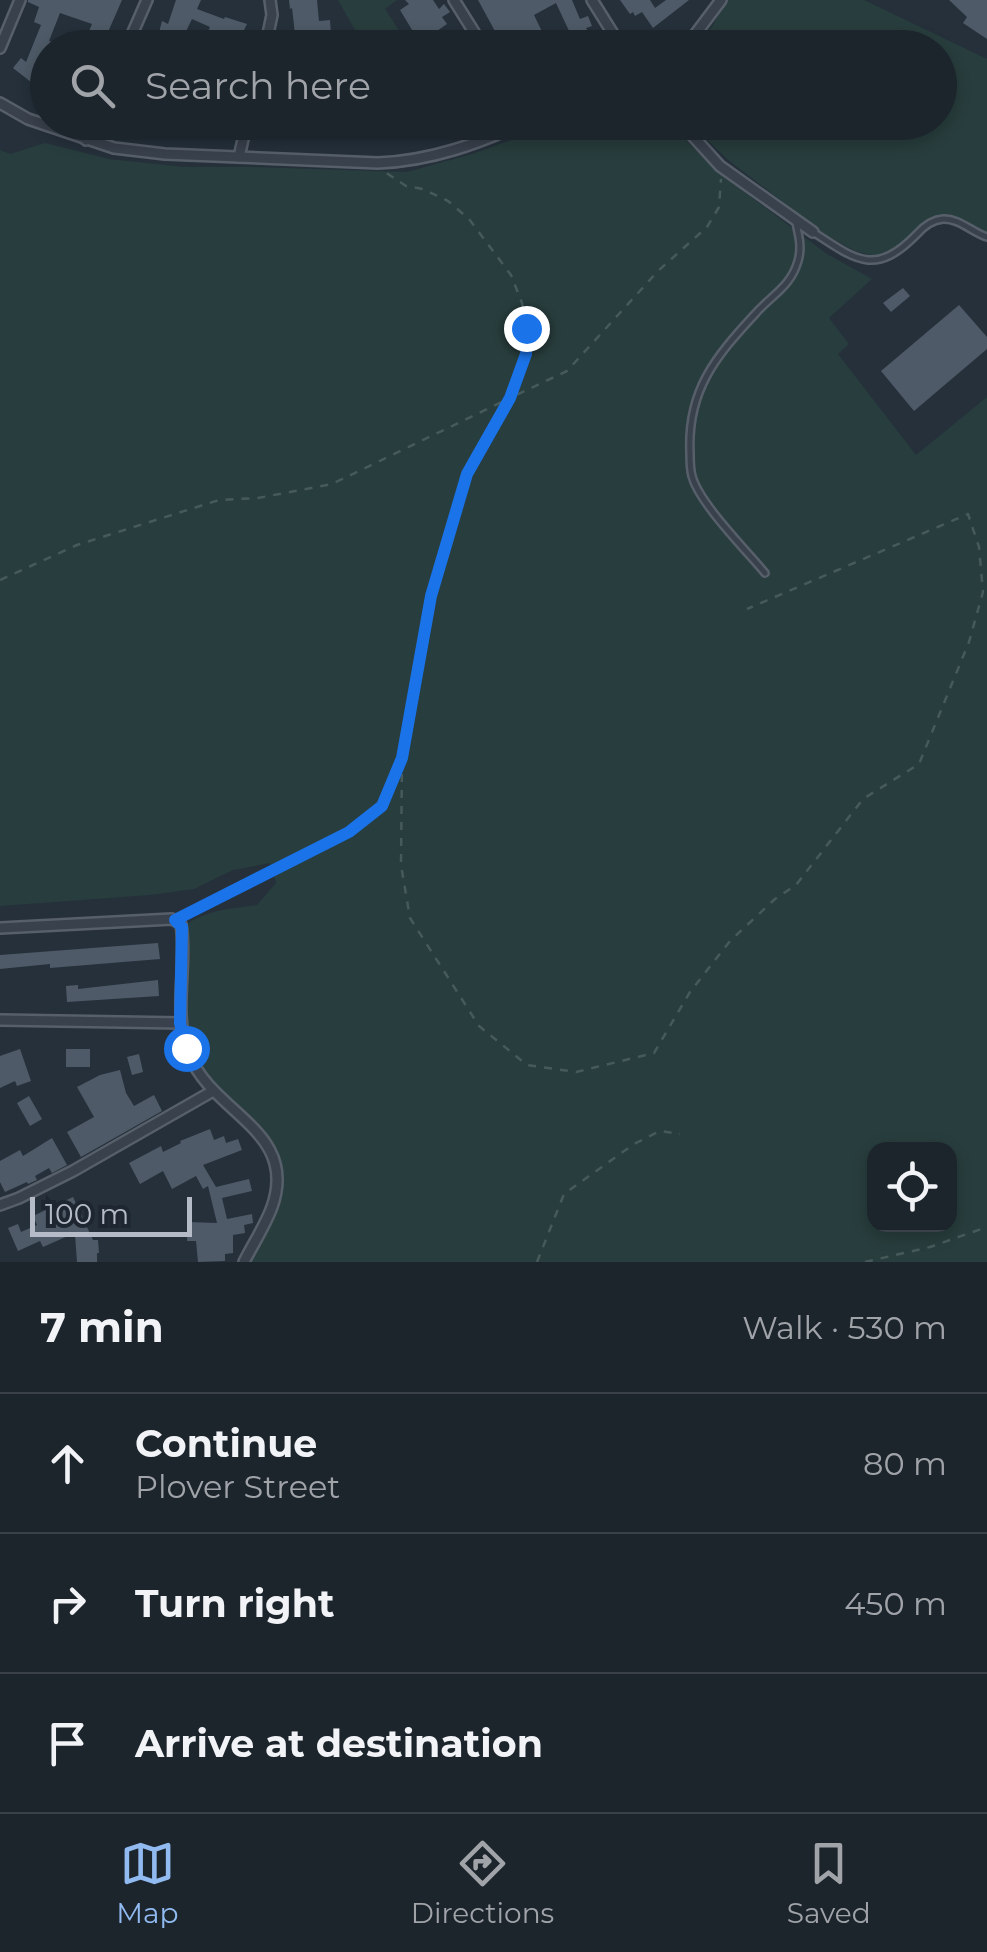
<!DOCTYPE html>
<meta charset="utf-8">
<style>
body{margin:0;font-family:Montserrat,sans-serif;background:#252c34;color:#f1f3f6}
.controls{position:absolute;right:30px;bottom:30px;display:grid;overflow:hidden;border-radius:20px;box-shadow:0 5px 15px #0003}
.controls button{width:90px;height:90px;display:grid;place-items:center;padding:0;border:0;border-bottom:2px solid #3a4148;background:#1c242c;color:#f1f3f6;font:50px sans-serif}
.scale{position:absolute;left:30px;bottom:25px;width:162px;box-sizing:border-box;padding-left:10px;border:5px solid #b5bcc7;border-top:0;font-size:28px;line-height:35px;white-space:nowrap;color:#b5bcc7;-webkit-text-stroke:8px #1e2631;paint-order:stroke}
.stop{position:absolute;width:30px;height:30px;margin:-22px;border:8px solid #1a73e8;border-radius:50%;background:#fff}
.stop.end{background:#1a73e8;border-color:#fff;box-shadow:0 2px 10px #0008}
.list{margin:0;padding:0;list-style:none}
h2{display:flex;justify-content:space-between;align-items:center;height:130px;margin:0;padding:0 40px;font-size:42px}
h2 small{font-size:32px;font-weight:400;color:#a0a4a9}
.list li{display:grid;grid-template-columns:65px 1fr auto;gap:30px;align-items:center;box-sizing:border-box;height:140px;padding:0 40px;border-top:2px solid #3a4148}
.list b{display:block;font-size:38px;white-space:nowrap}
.list p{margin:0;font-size:32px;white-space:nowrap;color:#a0a4a9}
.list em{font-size:32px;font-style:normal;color:#a0a4a9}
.icon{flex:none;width:55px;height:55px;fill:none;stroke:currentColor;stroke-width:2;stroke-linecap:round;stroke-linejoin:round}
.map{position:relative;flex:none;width:987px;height:1262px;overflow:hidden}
.search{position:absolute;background:#1c242c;box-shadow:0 5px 15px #0003;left:30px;right:30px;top:30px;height:110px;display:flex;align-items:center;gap:25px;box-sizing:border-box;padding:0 35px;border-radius:55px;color:#a0a4a9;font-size:38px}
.sheet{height:550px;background:#1c242c}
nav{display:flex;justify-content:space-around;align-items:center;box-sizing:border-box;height:140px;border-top:2px solid #3a4148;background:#1c242c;font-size:28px;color:#a0a4a9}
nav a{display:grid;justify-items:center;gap:5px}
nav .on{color:#90baf0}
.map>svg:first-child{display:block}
</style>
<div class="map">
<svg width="987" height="1262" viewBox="0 0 987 1262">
<rect width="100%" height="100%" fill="#25303b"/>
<g fill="#283d3d" fill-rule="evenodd">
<path d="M338,0H397L385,9L410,47H361L360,39Z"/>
<path d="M727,0H864L987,59V237L952,219L930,222L886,259L855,251L826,235L727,159L690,123L940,122V48L691,47L712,27Z"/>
<path d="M371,123H454L457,132L405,138L373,136Z"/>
<path d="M559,123H669L715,170L827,254L872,279L829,318L849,344L838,354L916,455L987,397V1262H244L277,1186L274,1156L213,1091L186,1047L182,927C208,909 227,909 257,905L276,883L270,863L233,870L194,889L150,895L0,906V150L10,154L45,143L109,159L184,167H251L407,172L472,154ZM874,1150H950V1224H874Z"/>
</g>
<g fill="#4e5a67">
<path d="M28,0H122L101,48H90L94,39L87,36L92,24L60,13L49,41L52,42L48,48V92L45,90L44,95L34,90L36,86L13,68L21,58L26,62L41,25L34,22L39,7L28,2Z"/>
<path d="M176,0H201L197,9L224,19L225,17L247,24L235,48H201L210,27L192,19L178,48H155L162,21L168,24Z"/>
<path d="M289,0H317L319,21L330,20L331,35L295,34L292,8L290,9Z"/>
<path d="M405,0H433L439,9L444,4L450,12L442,17L447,24L434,33L444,48H423L400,10L409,4Z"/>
<path d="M478,0H572L580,19L588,16L592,26L586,28L596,48H557L554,40L570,33L556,3L534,15L550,48H514L511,40L499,46L493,35L496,33Z"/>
<path d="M620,0H650L655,8L666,0H689L653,28L642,12L635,16L633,12L630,14Z"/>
<path d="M949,0H987V39L963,23L967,17Z"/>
<path d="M903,288L910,296L891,312L883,303Z"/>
<path d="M959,305L987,337V349L914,411L881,371Z"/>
<path d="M158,943L160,959L50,968V964L0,969V955Z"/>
<path d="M158,980L159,996L67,1002L66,986L78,985V989Z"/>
<path d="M20,1049L31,1081L17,1086L15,1081L0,1088V1056Z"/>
<rect x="66" y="1049" width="24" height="18"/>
<path d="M139,1054L143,1072L132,1075L127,1057Z"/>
<path d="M120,1070L126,1093L134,1106L154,1095L162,1111L81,1157L67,1132L94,1117L77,1087L100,1075Z"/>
<path d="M29,1096L42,1119L30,1126L17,1103Z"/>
<path d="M210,1129L214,1140L224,1136L226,1143L238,1139L242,1150L203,1165L216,1187L249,1179L252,1191L222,1198L227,1219L252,1214L253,1223L244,1225L245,1233L233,1235V1253L225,1254V1261L198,1262L196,1241H187L188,1222L217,1223L208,1186L203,1189L196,1176L172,1189L163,1171L140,1184L129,1163L161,1146L163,1152L181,1143L180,1141Z"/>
<path d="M52,1138L67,1165L52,1173L49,1168L35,1176L37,1180L28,1184L27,1182L5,1192L0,1182V1161L20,1150L23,1156Z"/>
<path d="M73,1197L93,1240H98L99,1253H97V1262H77L75,1235L71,1237L70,1235L43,1247L40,1241L18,1251L8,1228L18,1224L21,1232L37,1225L33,1216Z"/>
</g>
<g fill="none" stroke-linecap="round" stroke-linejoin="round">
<g stroke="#575f6a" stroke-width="10">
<g id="lane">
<path d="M813,232C856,260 875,277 917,234C924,226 932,220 943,219C959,218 973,233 987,237"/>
<path d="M765,573C746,550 699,503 692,476C690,469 690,460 690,453C687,391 715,357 756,313C772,295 791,286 798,261C802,248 799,236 796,223"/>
</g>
</g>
<g stroke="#575f6a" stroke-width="14">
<g id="street">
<path d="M454,0L484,48"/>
<path d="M592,0L622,48"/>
<path d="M0,48L20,0"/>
<path d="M126,48L147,0"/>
<path d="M265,48L272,15L270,0"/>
<path d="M679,48L694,36L721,0"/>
<path d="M0,103L28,119L114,148L165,154L378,163C430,161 478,144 525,122"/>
<path d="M680,122L720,166L813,232"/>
<path d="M86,140L94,122"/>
<path d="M239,157L247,122"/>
<path d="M0,928L172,919L181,924C188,967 172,1013 189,1054C212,1114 299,1130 272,1207C265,1226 253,1244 244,1262"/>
<path d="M0,1020L181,1023"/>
<path d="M0,1205L19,1198L73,1171L213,1091"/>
</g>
</g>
<g stroke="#475a5b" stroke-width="2.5" stroke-dasharray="8 8" stroke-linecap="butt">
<path d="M0,580L77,545L219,500L258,498L332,484L510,398L527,355L526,327L522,303L511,275L469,219L448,201L423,189L406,186L385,172"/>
<path d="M402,755L431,597L467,474L510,398L567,371L658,271L707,227L719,207L721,179"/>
<path d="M402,758L401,865L410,918L479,1026L527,1065L576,1072L654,1053L690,992L730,941L775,899L796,885L863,799L919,764L969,642L983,592L979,547L968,514L747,609"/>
<path d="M186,915L349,832L382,806L400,763"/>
<path d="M537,1262L564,1194L634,1144L660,1131L680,1134"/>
<path d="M865,1262L930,1247L987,1227"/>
</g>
<use href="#lane" stroke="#39414c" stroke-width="5"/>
<use href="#street" stroke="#39414c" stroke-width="9"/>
</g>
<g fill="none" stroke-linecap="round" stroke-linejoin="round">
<path stroke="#1a73e8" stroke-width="12" d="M186,1048L180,1023L182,927L175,920L349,832L382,806L402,758L431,596L467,474L510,398L526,354V328"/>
</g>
</svg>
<div class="controls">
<button><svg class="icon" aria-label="locate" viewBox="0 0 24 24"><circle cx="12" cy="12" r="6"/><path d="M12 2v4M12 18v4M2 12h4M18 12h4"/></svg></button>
</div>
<div class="scale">100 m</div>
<div class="stop" style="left:186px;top:1048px"></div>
<div class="stop end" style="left:526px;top:328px"></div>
<div class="search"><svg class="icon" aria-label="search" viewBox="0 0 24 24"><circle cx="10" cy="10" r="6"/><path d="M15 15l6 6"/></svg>Search here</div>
</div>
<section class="sheet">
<h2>7 min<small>Walk · 530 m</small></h2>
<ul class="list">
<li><svg class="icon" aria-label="ahead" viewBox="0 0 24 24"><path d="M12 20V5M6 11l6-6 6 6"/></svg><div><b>Continue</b><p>Plover Street</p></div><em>80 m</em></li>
<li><svg class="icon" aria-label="right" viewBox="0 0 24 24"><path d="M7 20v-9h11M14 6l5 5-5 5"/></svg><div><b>Turn right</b></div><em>450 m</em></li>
<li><svg class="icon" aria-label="arrive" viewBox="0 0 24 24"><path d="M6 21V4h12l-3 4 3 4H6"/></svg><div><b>Arrive at destination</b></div></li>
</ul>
</section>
<nav>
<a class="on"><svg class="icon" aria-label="map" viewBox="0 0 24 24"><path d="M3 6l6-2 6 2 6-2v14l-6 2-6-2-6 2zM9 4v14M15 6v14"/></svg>Map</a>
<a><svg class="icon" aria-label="directions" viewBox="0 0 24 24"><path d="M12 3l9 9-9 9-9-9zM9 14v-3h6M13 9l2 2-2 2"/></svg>Directions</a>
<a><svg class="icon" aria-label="saved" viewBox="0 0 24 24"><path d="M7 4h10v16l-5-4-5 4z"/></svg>Saved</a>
</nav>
